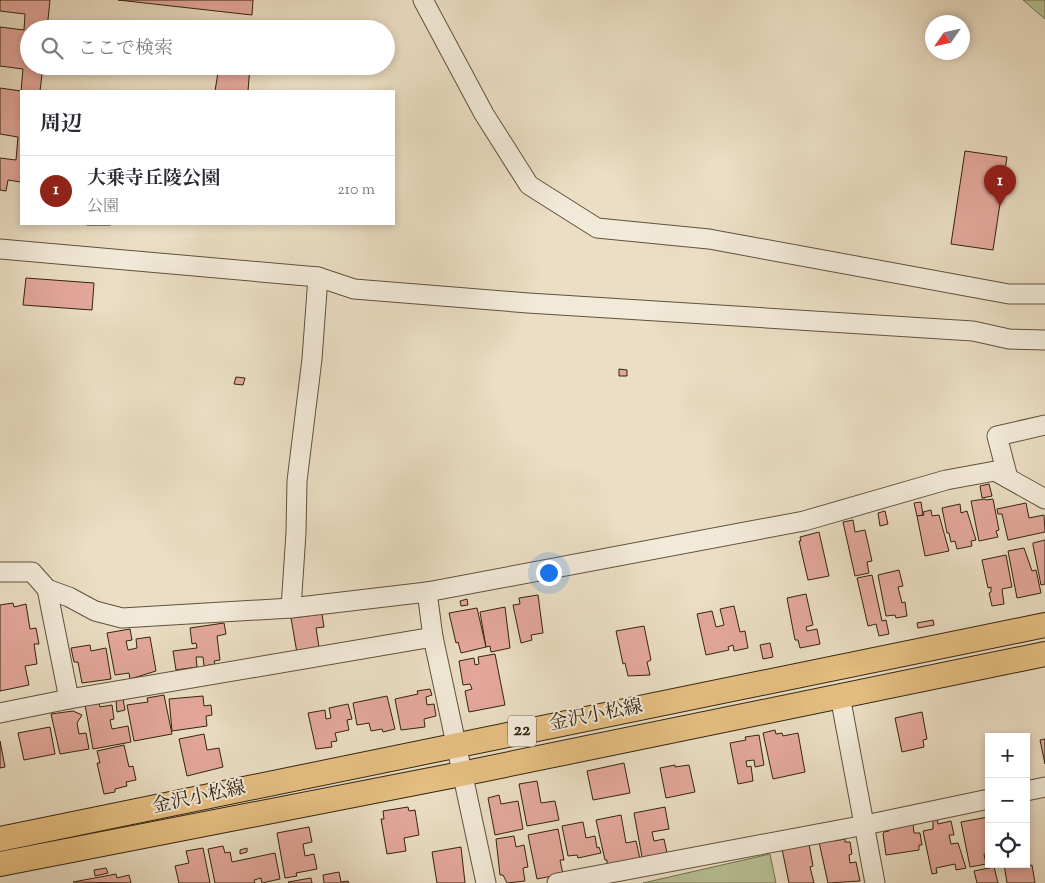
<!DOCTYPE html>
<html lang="ja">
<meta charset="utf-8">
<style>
body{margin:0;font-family:"Sorts Mill Goudy","Noto Serif JP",serif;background:#f2f2f3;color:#2b2b33}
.controls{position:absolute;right:15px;bottom:15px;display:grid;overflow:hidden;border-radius:0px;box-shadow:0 2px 8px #0003}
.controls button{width:45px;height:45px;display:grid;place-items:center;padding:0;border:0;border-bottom:1px solid #e1e1e2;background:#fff;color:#2b2b33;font:25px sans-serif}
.compass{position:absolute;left:925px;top:15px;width:45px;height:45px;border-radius:50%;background:#fff;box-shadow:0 2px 8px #0003;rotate:236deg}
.you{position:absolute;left:548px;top:572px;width:18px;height:18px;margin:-12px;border:4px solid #fff;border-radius:50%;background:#1a73e8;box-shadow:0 0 0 8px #1a73e833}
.badge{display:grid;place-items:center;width:32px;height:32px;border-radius:50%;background:#8f2418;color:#fff;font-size:16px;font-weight:700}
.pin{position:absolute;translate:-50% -41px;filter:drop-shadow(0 1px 2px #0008)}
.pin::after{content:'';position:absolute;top:26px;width:18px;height:15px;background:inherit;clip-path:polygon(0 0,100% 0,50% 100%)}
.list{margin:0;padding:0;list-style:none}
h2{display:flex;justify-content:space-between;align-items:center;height:65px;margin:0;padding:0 20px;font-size:21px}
h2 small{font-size:16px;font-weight:400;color:#7c7c81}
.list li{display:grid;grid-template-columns:32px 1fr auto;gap:15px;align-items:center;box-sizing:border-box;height:70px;padding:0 20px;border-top:1px solid #e1e1e2}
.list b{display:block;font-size:19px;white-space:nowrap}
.list p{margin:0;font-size:16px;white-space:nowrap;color:#7c7c81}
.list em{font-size:16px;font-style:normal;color:#7c7c81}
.icon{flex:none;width:28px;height:28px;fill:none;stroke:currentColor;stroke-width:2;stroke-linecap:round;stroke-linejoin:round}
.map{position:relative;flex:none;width:1045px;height:883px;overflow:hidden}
.search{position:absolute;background:#fff;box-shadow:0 2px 8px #0003;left:20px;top:20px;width:375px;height:55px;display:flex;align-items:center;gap:12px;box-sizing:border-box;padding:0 18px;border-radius:28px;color:#7c7c81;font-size:19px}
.panel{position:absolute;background:#fff;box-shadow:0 2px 8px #0003;left:20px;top:90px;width:375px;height:135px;border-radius:0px}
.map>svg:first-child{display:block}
</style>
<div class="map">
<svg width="1045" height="883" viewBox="0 0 1045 883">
<rect width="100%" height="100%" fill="#ebdec4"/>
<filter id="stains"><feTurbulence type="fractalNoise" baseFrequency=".004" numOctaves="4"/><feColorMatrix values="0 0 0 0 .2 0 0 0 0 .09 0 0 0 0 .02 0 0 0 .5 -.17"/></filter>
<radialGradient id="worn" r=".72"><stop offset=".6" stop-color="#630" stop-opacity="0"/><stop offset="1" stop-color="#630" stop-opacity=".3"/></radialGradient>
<g fill="#b7c194" stroke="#747252">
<path d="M1023,0H1045V19Z"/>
<path d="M770,854L776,883H643Z"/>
</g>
<g fill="#e4a89c" stroke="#322310">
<path d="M0,0H50L47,29H29V66H43L40,91H21V182L8,180L6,191L0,190V158L16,160L18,137L0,134V88L21,91L23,69L0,66V27L24,30L25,14L0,11Z"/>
<path d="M118,0H253L252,15Z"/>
<path d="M219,66H250L248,91H215Z"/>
<path d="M965,151L1007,157L993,250L951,244Z"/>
<rect x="87" y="224" width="23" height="1"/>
<path d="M26,278L94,283L92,310L23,305Z"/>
<path d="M619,369L627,370V376H619Z"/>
<path d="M236,377L245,378L243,385L234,384Z"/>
<path d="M989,484L992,496L982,498L980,486Z"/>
<path d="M985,499L986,500L993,499L999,530L996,531L998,537L979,541L971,501Z"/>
<path d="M921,502L923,515L917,516L914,503Z"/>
<path d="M1026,503L1029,518L1044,515L1045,532L1008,540L1002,514H998L997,509Z"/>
<path d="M960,504L961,513L967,511L976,540L971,541L972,546L957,549L955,541L951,542L949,533H947L942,508Z"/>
<path d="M931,510L932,516L939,515L949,551L925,556L917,516L924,515L923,512Z"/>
<path d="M885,511L888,524L880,526L878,513Z"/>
<path d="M853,520L855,532L865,530L872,561L867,562L869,573L855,576L843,522Z"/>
<path d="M819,532L829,576L808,580L799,541H801L800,537Z"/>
<path d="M1045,540V584L1041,585L1033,545V543Z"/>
<path d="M1024,548L1032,571L1036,570L1041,593L1017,598L1008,551Z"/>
<path d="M1006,555L1012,587L1002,589L1004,604L992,606L989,593L991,592V587L988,588L982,560Z"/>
<path d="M899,570L903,586L898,587L902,603L905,602L907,616L896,618L895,615L886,616L878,575Z"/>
<path d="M872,575L882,621L886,620L889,634L879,636L876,624L868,626L857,578Z"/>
<path d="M806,594L813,625L806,627L807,631L817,629L820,644L800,648L798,640H795L787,598Z"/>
<path d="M538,595L543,633L531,635L532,640L521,643L513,605L520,604L519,598Z"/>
<path d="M467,599L468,605L461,606L460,601Z"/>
<path d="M13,603L14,607L26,604L30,629L36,628L39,644H34L37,664L25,666L29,685L0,691V605Z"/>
<path d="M734,606L740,632L745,631L748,648L734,651L733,645L728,647L729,650L706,655L697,614L712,611L716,627L724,625L720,609Z"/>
<path d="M505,607L510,648L491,652L490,646L486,647L480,612Z"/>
<path d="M477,608L486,647L461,653L458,642L456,643L449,613Z"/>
<path d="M322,614L324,627L316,628L319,647L297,653L291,618Z"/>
<path d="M933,620L934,625L918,628L917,623Z"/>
<path d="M224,623L226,634L217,636L220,660L214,661L215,664L204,666L203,657H196L197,667L176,670L173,651L197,648L196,643L192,644L190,628Z"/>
<path d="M644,626L651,660L647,662L650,675L628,676L625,663L623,664L616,631Z"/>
<path d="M130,629L132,640L126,641L128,650L137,648L136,639L150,637L156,671L130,679L129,673L115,675L107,633Z"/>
<path d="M770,643L773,657L763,659L760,645Z"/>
<path d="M90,645L91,651L106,648L111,679L82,683L78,662H74L71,648Z"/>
<path d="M495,654L505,705L469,712L465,691L472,689L470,684L463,685L459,661L474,658L475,665L479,664L478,657Z"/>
<path d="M430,689L432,695L426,697L427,705L434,704L436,716L424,719L425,727L401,730L395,699L418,694L417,691Z"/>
<path d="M164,695L172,734L134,741L127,705L148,702L147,698Z"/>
<path d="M203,696L204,706L211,705L212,715L206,716L207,726L172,731L169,699Z"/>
<path d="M387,696L395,729L383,732L382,729L371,731L369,723L357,725L353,703Z"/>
<path d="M123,699L125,710L117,712L116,700Z"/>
<path d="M99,703L100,707L112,705L114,719L110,720L112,729L128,726L131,742L93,749L85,705Z"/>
<path d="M348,704L352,719L347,720L349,730L335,733L337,741L331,742L332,747L316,749L308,713L325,710L326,719L331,718L329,708Z"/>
<path d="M73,711L82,715L77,723L79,734L86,733L89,749L60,754L51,714Z"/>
<path d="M922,712L927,739L923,740L924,747L902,752L895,718Z"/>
<path d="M50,727L55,754L24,760L18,733Z"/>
<path d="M775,730L776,734L782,733L783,736L798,733L805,772L773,779L763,733Z"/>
<path d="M204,734L207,750L219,748L223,767L187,776L179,739Z"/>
<path d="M759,735L764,765L755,767L754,760L746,761L747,767L751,766L753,781L738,784L730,743L746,740L745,737Z"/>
<path d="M1045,739V764L1040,740Z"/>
<path d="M0,741L5,767L0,768Z"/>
<path d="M124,745L129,767L133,766L136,780L126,782L127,786L115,789V792L104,794L97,763H100L97,751Z"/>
<path d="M624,763L630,793L593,800L587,771Z"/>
<path d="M675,765V767L689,765L695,792L666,798L660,768Z"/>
<path d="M537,781L541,803L555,801L559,820L527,826L519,784Z"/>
<path d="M499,795L501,804L518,801L523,829L495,835L488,798Z"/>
<path d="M408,807L409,811L415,810L419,835L404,838L406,851L387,854L381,819H384L383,811Z"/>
<path d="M665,807L669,829L652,832L654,841L664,839L667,853L642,857L634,813Z"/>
<path d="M621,815L626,843L636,841L640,859L607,864V860H605L596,820Z"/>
<path d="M937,817L938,824L951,821L954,835H949L951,844L958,843L966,868L956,870L955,864L936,868L937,873L932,874L923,831L933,829V818Z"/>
<path d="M988,817L989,854H984L986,864L970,867L961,822Z"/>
<path d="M583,822L586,838L595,836L597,848L599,847L601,853L578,858L577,855L568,856L562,826Z"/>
<path d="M913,824L914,833H920L922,845H919V850L886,855L883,834L884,832L889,831V828Z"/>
<path d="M309,827L312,842L303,844L305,856L314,854L317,869L296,873L297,876L285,878L277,833Z"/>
<path d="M558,829L564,860H560L563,874L537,879L528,835Z"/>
<path d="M514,836L516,847L524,845L528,867L523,868L525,881L507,883L503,875H500L496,839Z"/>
<path d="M834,838V841L845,839V842H850L852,854L849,855L850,863L856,862L860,881L828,883L819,842Z"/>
<path d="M809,844L813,866L810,867L814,883H789L782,849Z"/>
<path d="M223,846L225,853L230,852L232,862L275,853L280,879L262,883L261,878L254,880L255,883H215L208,849Z"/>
<path d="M461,847L465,883H437L432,852Z"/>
<path d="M203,848L210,883H179L175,866L189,863L186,851Z"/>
<path d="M247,848V852L240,854V850Z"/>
<path d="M1004,864H1022L1023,867L1032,865L1035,883H1007Z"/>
<path d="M994,867L998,883H977L974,871Z"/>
<path d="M106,868L108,873L95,876L94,870Z"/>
<path d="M339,872L341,882L348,881L349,883H324L323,875Z"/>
<path d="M116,874L117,878L129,875L131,883L73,882Z"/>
<path d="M311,878L312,883H289L288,882Z"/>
</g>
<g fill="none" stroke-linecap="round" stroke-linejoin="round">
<g stroke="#60523d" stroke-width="21">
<g id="minor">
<path d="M423,0L484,114L529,185L597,228L709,239L1009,294H1045"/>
<path d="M0,249L318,277L354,289L528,303L973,331L1009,339L1045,340"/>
<path d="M1008,478L997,436L1045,425"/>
<path d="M0,572H32L47,589L69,597L95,611L122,618L291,608L427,592L804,521L946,480L995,471L1045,499"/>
<path d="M47,589L69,699"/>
<path d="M427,592L433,637L486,883"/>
<path d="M291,608L296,533L297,481L312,359L318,277"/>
<path d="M840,696L875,883"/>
<path d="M0,713L69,699L433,637"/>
<path d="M1026,791L1045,787"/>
<path d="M557,883L865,825L989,799"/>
</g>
</g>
<g stroke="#322310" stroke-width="26">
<g id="major">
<path d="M0,839L1045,625"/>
<path d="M0,864L461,774L1045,654"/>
</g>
</g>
<use href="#minor" stroke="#f2ead9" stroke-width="19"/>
<use href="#major" stroke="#e6bf82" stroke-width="24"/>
</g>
<g text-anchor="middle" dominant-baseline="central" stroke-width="4" stroke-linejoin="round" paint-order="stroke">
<rect fill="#f2ead9" stroke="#6c5f4c" stroke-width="1" x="508" y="715.5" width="28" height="31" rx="4"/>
<g font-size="18" font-weight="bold" fill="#322310">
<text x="522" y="731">22</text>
</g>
<g font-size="19" fill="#322310" stroke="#f2ead9">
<text transform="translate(596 716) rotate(-11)">金沢小松線</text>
<text transform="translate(199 798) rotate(-12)">金沢小松線</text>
</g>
</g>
<rect width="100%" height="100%" filter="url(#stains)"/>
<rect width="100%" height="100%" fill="url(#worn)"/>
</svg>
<div class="controls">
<button>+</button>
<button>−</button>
<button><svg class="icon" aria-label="locate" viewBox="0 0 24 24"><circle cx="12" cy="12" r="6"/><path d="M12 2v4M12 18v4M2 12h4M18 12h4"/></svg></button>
</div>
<svg class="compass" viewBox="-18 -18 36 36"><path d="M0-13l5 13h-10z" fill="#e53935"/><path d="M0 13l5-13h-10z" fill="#7c7c81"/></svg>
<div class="you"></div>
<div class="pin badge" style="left:1000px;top:206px">1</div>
<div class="search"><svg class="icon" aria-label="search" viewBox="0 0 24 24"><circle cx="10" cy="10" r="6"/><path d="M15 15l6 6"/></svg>ここで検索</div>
<section class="panel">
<h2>周辺<small></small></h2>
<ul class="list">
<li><span class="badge">1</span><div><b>大乗寺丘陵公園</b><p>公園</p></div><em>210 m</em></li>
</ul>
</section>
</div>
